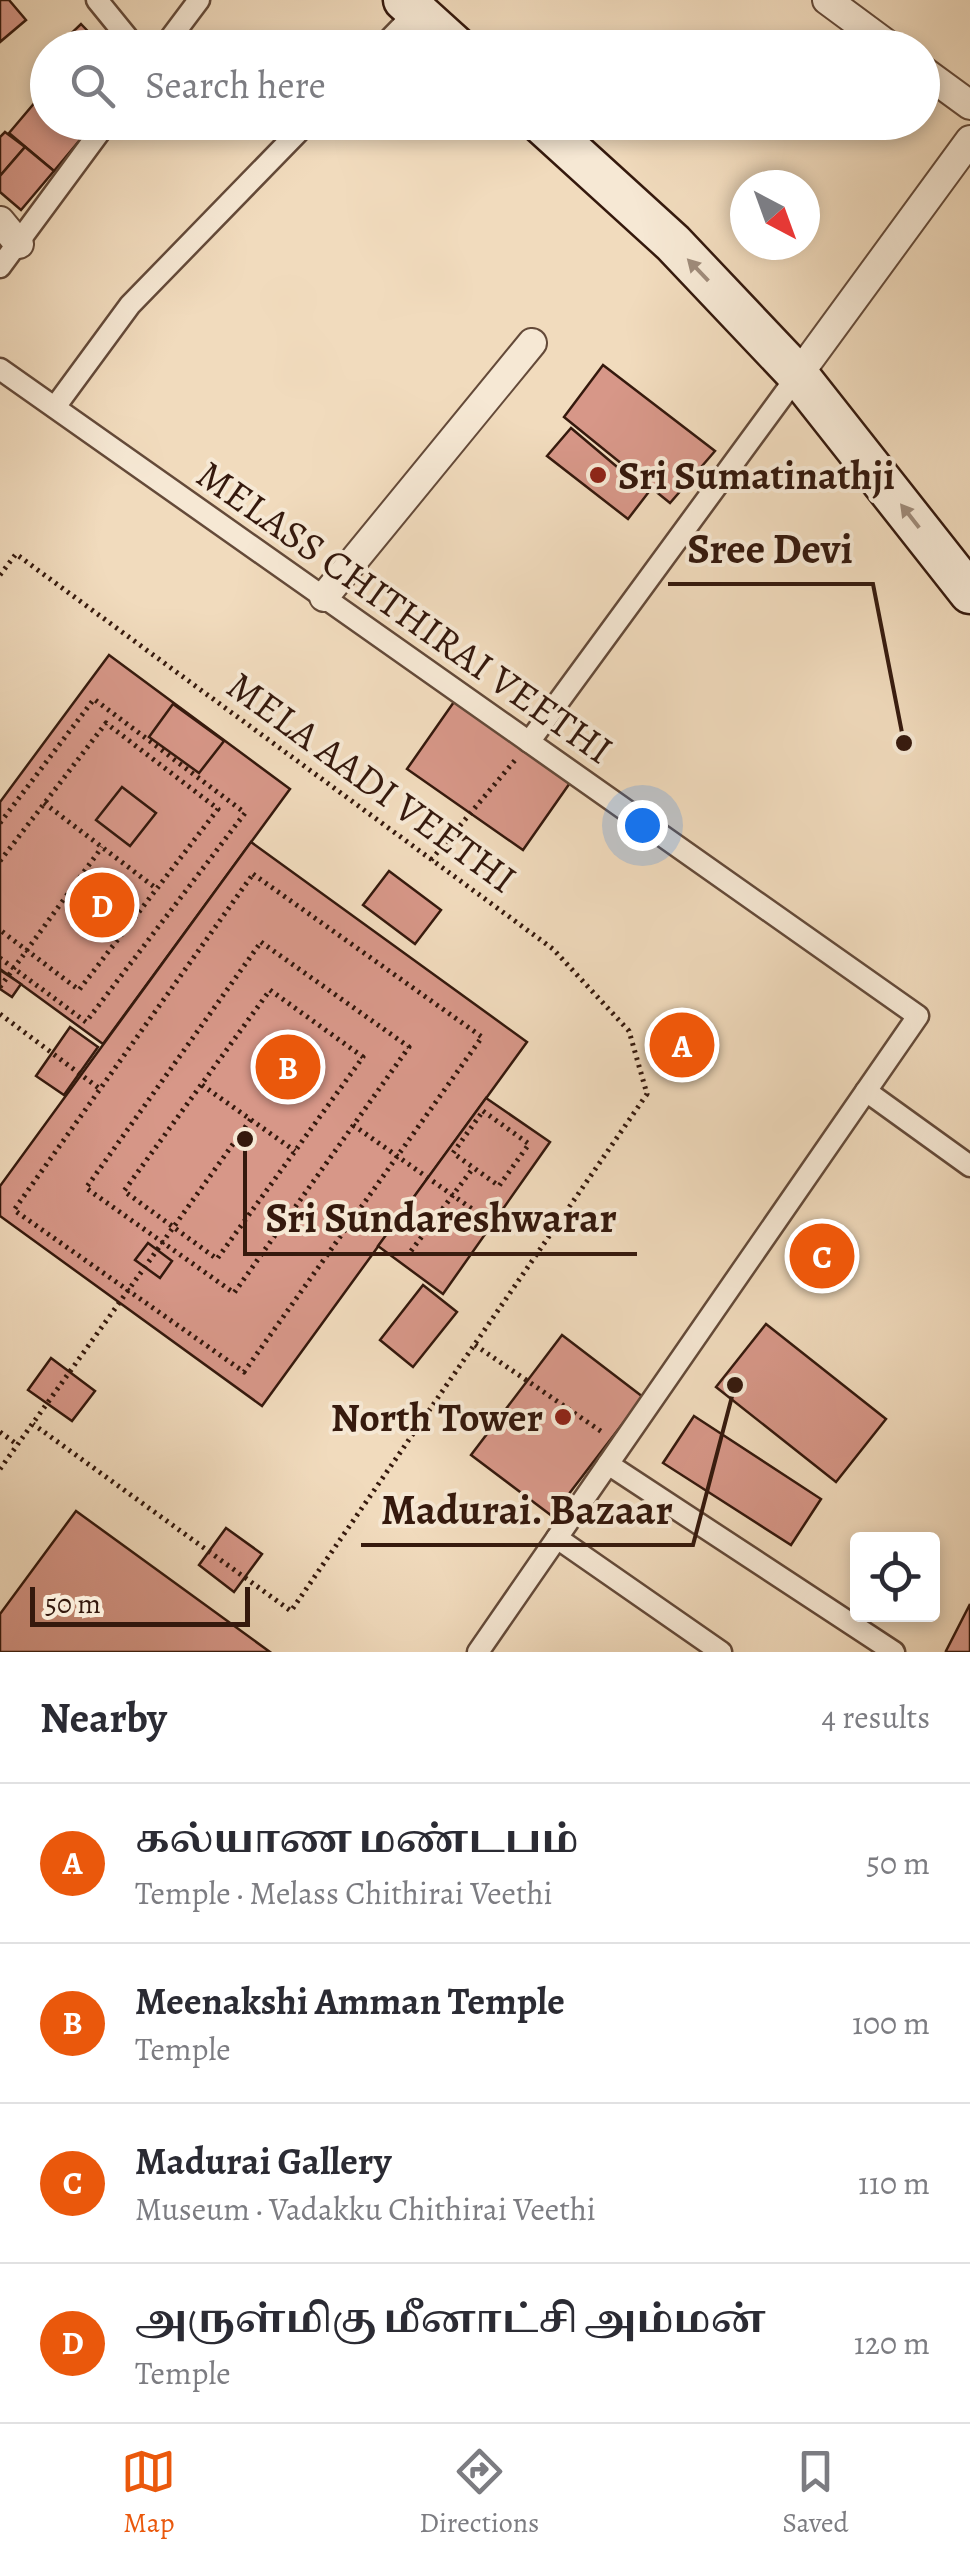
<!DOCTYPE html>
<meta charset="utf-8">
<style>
body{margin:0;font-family:Alegreya,"Noto Serif Tamil",serif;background:#f7f7f7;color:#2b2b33}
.controls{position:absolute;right:30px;bottom:30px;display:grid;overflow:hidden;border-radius:10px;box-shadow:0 5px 15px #0003}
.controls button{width:90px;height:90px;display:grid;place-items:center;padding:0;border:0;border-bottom:2px solid #e1e1e2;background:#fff;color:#2b2b33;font:50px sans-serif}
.compass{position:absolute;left:730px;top:170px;width:90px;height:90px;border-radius:50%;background:#fff;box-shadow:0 5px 15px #0003;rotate:139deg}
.scale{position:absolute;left:30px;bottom:25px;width:220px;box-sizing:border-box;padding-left:10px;border:5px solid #35190d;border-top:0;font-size:28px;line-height:35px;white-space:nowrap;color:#35190d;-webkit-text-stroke:8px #f6e8d4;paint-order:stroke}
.you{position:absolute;left:642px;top:825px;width:35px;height:35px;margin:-25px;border:8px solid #fff;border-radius:50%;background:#1a73e8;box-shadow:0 0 0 15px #1a73e833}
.badge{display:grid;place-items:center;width:65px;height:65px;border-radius:50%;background:#ea580c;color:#fff;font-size:32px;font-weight:700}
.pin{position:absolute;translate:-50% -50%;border:5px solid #fff;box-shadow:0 2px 10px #0006}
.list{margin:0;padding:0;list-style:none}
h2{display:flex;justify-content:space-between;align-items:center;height:130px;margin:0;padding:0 40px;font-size:42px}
h2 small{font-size:32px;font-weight:400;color:#7c7c81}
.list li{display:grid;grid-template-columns:65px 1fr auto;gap:30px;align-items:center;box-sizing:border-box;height:160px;padding:0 40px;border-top:2px solid #e1e1e2}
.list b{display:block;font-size:38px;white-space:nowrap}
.list p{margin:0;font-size:32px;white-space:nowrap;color:#7c7c81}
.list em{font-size:32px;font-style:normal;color:#7c7c81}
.icon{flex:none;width:55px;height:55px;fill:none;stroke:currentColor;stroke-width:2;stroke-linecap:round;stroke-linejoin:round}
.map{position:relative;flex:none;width:970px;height:1652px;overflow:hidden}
.search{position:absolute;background:#fff;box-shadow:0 5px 15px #0003;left:30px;right:30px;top:30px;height:110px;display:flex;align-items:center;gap:25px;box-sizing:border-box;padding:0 35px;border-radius:55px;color:#7c7c81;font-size:38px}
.sheet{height:770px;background:#fff}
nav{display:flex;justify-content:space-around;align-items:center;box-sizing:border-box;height:140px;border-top:2px solid #e1e1e2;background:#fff;font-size:28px;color:#7c7c81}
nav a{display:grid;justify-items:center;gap:5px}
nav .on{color:#ea580c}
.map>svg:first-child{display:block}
</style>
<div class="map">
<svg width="970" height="1652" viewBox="0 0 970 1652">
<rect width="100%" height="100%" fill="#f1dbbd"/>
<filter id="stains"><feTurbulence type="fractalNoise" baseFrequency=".002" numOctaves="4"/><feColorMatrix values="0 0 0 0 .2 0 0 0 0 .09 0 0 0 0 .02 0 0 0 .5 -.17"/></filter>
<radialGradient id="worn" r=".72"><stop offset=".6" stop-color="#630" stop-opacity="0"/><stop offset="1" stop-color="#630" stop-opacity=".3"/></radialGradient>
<g fill="#d79788" stroke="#35190d" stroke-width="2.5">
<path d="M0,0H9L26,20L0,42Z"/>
<path d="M81,24L104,48H56Z"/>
<path d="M48,87V122H95L54,171L9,133Z"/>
<path d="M5,132L25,147L0,176V137Z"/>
<path d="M25,147L54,171L21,210L0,192V176Z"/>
<path d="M603,365L715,451L670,503L564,417Z"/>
<path d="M571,428L648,493L628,519L547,456Z"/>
<path d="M109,655L290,789L103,1044L0,969V802Z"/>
<path d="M456,699L572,780L523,850L407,769Z"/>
<path d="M173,704L224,741L199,773L149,737Z"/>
<path d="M122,787L156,813L130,846L96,820Z"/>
<path d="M251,842L527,1042L262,1406L0,1216V1186Z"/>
<path d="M389,871L441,910L415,944L363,905Z"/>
<path d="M0,970L21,984L12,997L0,989Z"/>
<path d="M671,1016L713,1047L692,1074L651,1043Z"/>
<path d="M70,1027L98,1047L64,1095L36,1076Z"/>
<path d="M282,1038L317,1063L293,1096L258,1071Z"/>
<path d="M486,1098L550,1142L443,1294L378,1246Z"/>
<path d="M148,1243L172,1261L160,1278L135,1260Z"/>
<path d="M423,1285L457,1312L413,1367L380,1340Z"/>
<path d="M766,1324L886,1419L836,1482L716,1387Z"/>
<path d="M562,1335L643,1397L552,1516L471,1455Z"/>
<path d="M51,1358L95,1391L72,1421L28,1390Z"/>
<path d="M694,1416L821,1499L791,1545L663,1463Z"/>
<path d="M76,1511L270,1652H0V1614Z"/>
<path d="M226,1528L262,1554L234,1592L199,1565Z"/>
<path d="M970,1604V1652H948L946,1651Z"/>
</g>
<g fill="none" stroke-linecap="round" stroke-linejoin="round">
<g stroke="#644a39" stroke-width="25">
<g id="pedestrian">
<path d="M97,0L136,48"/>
<path d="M163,48L199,0"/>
<path d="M381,48L417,11"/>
<path d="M0,267L107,122"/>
<path d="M0,369L918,1016L478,1652"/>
<path d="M55,407L130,305L308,122"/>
<path d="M529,742L798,375"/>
<path d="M866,1091L970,1166"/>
<path d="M608,1464L894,1652"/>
<path d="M557,1538L721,1652"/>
</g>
</g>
<g stroke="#644a39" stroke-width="32">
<g id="minor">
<path d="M827,0L892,48"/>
<path d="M922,70L970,105"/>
<path d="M0,221L19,244"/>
<path d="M798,375L970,140"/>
<path d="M324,597L532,343"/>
</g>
</g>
<g stroke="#35190d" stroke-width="45">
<g id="secondary">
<path d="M404,0L457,48"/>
<path d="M540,122L673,243L798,375L970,593"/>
</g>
</g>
<g stroke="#35190d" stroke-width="5" stroke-dasharray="2.5 5" stroke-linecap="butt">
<path d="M0,575L16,554L553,949L629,1031L647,1094L291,1611L33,1424"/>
<path d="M44,803L157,889"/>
<path d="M0,823L94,699L245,813L86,1022L0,958"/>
<path d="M431,860L516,759"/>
<path d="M0,861L106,723L218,809L79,990L0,930"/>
<path d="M253,874L482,1037L244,1372L14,1210Z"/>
<path d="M261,942L409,1047L234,1293L86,1188Z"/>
<path d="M0,987L102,847"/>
<path d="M270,990L363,1057L217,1259L124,1191Z"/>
<path d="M0,1014L100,1089"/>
<path d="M202,1085L295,1151"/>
<path d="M483,1111L529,1144L499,1186L453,1153Z"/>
<path d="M353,1125L485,1218"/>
<path d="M411,1251L473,1168"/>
<path d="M475,1345L602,1432"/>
<path d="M0,1432L18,1445"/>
<path d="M0,1469L251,1119"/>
</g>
<use href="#pedestrian" stroke="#f6e8d4" stroke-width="20"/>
<use href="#minor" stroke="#f6e8d4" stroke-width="28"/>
<use href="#secondary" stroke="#f6e8d4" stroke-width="40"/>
</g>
<defs><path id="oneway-solid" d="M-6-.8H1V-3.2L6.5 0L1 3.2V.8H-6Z" transform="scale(2.5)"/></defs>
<g fill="#9f8b7a">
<use href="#oneway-solid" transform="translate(698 270) rotate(-134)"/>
<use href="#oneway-solid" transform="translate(910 516) rotate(-128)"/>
</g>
<g fill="#8f2418" stroke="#f6e8d4" stroke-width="4">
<circle cx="598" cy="475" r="10"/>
<circle cx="563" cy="1417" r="10"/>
</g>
<g text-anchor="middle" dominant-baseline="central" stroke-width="8" stroke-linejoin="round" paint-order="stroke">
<g font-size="40" font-weight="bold" fill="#35190d" stroke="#f6e8d4" text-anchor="start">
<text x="618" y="475">Sri Sumatinathji</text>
<text x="543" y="1417" text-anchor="end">North Tower</text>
</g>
<g font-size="40" fill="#35190d" stroke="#f6e8d4">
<text transform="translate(405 612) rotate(35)">MELASS CHITHIRAI VEETHI</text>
<text transform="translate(372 782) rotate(36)">MELA AADI VEETHI</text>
</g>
</g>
<path fill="none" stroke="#35190d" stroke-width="4" d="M904 743L873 584H668M245 1139L245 1254H637M735 1385L693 1545H361"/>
<g fill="#35190d" stroke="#f6e8d4" stroke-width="4">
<circle cx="904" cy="743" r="10"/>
<circle cx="245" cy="1139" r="10"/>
<circle cx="735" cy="1385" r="10"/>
</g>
<g font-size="42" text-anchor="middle" font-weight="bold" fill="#35190d" stroke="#f6e8d4" stroke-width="8" stroke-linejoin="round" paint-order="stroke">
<text x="770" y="563">Sree Devi</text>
<text x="441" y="1232">Sri Sundareshwarar</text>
<text x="527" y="1524">Madurai. Bazaar</text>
</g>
<rect width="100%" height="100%" filter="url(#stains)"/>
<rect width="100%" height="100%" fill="url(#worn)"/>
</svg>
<div class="controls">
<button><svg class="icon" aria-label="locate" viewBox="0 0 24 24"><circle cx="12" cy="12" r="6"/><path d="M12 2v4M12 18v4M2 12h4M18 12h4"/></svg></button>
</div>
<svg class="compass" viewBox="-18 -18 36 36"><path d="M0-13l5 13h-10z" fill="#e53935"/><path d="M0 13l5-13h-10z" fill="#7c7c81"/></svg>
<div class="scale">50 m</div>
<div class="you"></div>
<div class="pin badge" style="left:682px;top:1045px">A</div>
<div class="pin badge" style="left:288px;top:1067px">B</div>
<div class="pin badge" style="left:822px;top:1256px">C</div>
<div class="pin badge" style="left:102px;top:905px">D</div>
<div class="search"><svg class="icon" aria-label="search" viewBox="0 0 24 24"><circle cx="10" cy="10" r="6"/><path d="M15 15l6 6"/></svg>Search here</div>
</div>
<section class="sheet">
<h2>Nearby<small>4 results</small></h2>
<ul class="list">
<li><span class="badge">A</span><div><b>கல்யாண மண்டபம்</b><p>Temple · Melass Chithirai Veethi</p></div><em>50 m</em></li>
<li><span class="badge">B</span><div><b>Meenakshi Amman Temple</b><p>Temple</p></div><em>100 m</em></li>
<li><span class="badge">C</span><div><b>Madurai Gallery</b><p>Museum · Vadakku Chithirai Veethi</p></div><em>110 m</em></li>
<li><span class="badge">D</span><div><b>அருள்மிகு மீனாட்சி அம்மன்</b><p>Temple</p></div><em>120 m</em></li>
</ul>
</section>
<nav>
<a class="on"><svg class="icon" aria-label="map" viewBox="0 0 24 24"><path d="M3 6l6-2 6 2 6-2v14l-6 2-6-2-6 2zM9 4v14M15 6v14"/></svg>Map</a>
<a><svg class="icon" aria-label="directions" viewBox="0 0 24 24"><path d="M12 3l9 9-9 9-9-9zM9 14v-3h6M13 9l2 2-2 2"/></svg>Directions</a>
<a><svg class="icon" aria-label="saved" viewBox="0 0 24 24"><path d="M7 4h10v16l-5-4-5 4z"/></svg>Saved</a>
</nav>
